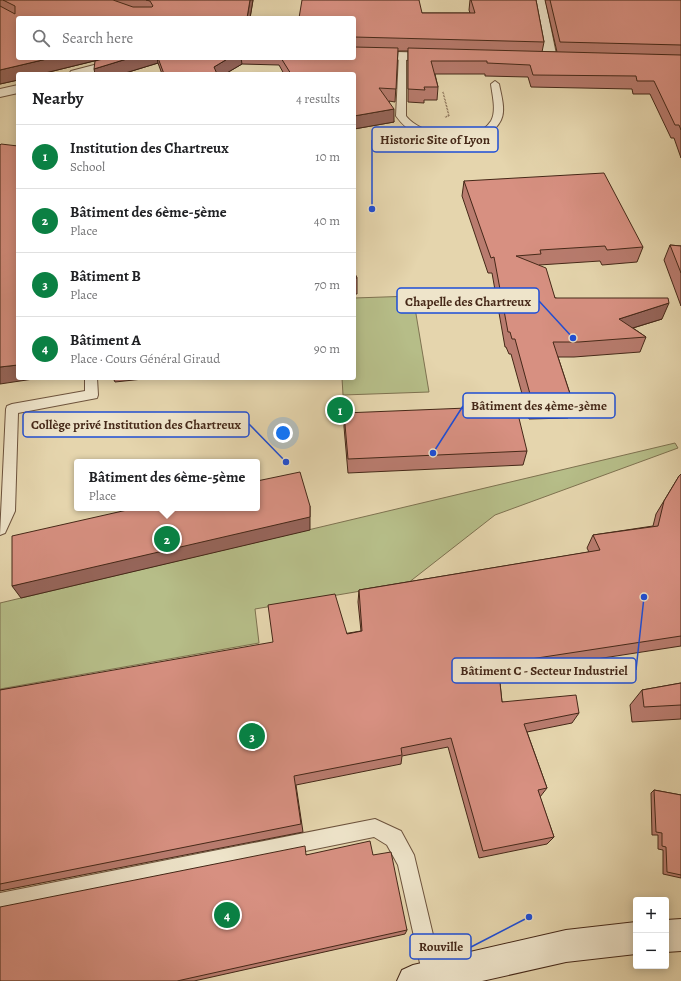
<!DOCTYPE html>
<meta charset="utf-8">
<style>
body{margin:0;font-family:Alegreya,serif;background:#f6f6f6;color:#202124}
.controls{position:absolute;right:12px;bottom:12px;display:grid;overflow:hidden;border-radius:4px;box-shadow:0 2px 10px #0003}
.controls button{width:36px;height:36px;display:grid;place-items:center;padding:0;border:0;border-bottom:1px solid #e0e0e0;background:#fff;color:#202124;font:20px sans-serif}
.you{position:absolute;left:283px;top:433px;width:14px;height:14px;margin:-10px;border:3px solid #fff;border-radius:50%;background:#1a73e8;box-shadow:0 0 0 6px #1a73e833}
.badge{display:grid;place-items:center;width:26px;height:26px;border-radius:50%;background:#0b8043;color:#fff;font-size:13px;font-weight:700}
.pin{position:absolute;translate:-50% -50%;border:2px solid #fff;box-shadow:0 1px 4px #0006}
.popup{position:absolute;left:74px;top:459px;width:186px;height:52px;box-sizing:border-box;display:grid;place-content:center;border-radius:4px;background:#fff;filter:drop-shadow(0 1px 3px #0005);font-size:13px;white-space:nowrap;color:#757577}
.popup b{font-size:15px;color:#202124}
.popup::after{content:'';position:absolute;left:50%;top:100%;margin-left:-8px;border:8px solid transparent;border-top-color:#fff}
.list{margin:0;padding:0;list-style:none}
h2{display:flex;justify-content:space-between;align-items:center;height:52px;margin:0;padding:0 16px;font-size:17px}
h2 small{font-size:13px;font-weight:400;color:#757577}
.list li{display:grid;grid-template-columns:26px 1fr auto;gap:12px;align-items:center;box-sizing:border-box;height:64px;padding:0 16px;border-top:1px solid #e0e0e0}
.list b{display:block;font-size:15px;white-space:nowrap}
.list p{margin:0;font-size:13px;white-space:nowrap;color:#757577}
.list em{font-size:13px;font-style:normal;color:#757577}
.icon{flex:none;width:22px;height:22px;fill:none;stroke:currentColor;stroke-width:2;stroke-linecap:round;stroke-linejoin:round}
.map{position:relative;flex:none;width:681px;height:981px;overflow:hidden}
.search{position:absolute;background:#fff;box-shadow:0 2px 10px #0003;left:16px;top:16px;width:340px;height:44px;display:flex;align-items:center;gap:10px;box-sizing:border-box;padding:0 14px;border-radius:4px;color:#757577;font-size:15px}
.panel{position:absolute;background:#fff;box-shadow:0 2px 10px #0003;left:16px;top:72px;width:340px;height:308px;border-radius:4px}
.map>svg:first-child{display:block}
</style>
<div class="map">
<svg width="681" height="981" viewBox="0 0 681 981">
<rect width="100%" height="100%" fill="#e5d5ad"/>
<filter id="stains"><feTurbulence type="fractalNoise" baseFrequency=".005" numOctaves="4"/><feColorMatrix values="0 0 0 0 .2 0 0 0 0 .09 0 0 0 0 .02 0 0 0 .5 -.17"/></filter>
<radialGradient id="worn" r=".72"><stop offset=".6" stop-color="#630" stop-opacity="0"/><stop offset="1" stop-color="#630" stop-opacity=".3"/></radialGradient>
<g fill="#b6bd88" stroke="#7e7250">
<path d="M413,296L429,392L343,395L342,378H354V298Z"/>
<path d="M675,443L678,448L495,515L408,583L255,609L259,643L0,689V603Z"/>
</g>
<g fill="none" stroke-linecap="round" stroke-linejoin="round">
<g stroke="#6d533d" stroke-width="2">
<g id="lane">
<path d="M399,54H405L406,56V116C422,136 474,147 491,121C497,111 492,94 491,84L495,81L499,84C501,95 506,110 501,120C488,147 440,143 417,134C408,130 402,124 396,116Z"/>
<path d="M85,378H97L98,395L97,398L18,413L15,511L5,533L0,535L6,409L7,406L12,404L85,391Z"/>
<path d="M375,819L401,831L414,855L443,977L442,981H424L398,865L387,845L374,837L0,913V893Z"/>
</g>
</g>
<g stroke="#6d533d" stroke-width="2">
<g id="street">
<path d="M533,0H545L557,59L555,62H545L543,59Z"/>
<path d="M354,51L438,53L443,54L445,57L443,60L438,61L350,58H354Z"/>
<path d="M121,58H143L141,61L91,74H69L71,71Z"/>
<path d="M18,85V93L0,97V89Z"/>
</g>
</g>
<g stroke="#452818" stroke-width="2">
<g id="secondary">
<path d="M681,919V951L666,952V920Z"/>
<path d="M636,922V954L566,962L482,981H397L402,970L413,965L566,930Z"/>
</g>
</g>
<path stroke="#452818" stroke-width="1.5" stroke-dasharray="0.5 1" stroke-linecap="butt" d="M443,92L449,116L445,117"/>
<use href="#lane" fill="#eee4ca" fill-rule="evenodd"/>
<use href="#street" fill="#eee4ca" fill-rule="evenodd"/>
<use href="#secondary" fill="#eee4ca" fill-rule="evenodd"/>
</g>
<g fill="#b97c6f" stroke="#452818">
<path d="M0,0H253L250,18H18V58H354V18L422,13H470L469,10L470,0H536L544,42L542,52H557L545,0H681V158L674,138H671L650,94H633L632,89L531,87L528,77L485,76V74H435L438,87L437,100H424V103L408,102V51H398L395,102L389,101L394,122L354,129V74H284L279,65L242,64L225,74H162L158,63L122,74H95L98,60L41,74H18V80L0,84Z"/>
<path d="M464,181L643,247L637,262L602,265L600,261L539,265L555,298L662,319L633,328L646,337L640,352L574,357H558L573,403L568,418L529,419L511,354H509L506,347H505L492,273H488L462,196Z"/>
<path d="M670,245L681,246V306L664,260Z"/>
<path d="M354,272L357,278V294H354Z"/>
<path d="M113,378H143V379L115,382Z"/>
<path d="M344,413L527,451L523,465L348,473L344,427Z"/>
<path d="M681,474V646L499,674L502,702L579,713L572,723L527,732L547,788L540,797L554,837L547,844L479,858L448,747L402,756L401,764L296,785L303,832L0,891V690L361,631L358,602L359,590L589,552L587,548L593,535L653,526L656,514L679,476Z"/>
<path d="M681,683V719L632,722L630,705L642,690Z"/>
<path d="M654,790L681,795V878L663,874V850L658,849V835H652L651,793Z"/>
<path d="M306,855H373L407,930L405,934L194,981H0Z"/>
</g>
<g fill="#96655a" stroke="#452818">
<path d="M250,0H253L250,18H247Z"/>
<path d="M51,58H115L98,60L41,74H18V80L0,84V70Z"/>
<path d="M130,58H157L158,63L122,74H95L94,69Z"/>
<path d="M229,58H241L242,64L225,74H215L214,67Z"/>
<path d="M394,109V122L354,129V116Z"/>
<path d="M669,303L662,319L613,334L619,319Z"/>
<path d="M18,365V378H40L0,384V367Z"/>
<path d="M310,506V530L21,598L12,586Z"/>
</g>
<g fill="#d79081" stroke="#452818">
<path d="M3,0H113L133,7H152L153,6L150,1L146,0H250L247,18H18V58H51L0,70V6L15,14V6Z"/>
<path d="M302,0H419L422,13H475L471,0H536L544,42L354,37V38V18H299Z"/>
<path d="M550,0H681V45L560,42Z"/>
<path d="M354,47L398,48L396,89L379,88L394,109L354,116V74H291L281,58H354Z"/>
<path d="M408,48L681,55V130L679,125H675L654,81H637L636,76L533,75L530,65L487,63V61H431L438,87H424L425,90L408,89Z"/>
<path d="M107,58H130L94,69L95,61Z"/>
<path d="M158,58H229L214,67L217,74H164Z"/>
<path d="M1,144L18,146V365L0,367V145Z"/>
<path d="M604,173L643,247L607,250L605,246L540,250L541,254L516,256L546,268L555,298H668L669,303L619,319L646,337L579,342H553L573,403L533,405L515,339H512L510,332H508L494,257L491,258L464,181Z"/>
<path d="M670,245L681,246V273Z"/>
<path d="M354,272L357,278L354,279Z"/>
<path d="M516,406L527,451L348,459L344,413Z"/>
<path d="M300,472L310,506V517L12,586V536L136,508H257V481Z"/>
<path d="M681,474V636L498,664L502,702L576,695L579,713L524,724L547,788L538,790L554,837L483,851L451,738L401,748L402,755L294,776L301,824L0,884V690L273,642L268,605L335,594L347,634L362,631L359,590L600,550L593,535L658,526L664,501L679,476Z"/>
<path d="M681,683V705L644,707L642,690Z"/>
<path d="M654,790L681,795V875L667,872L666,847L662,846V833L656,832Z"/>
<path d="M370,841L373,855L391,852L407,930L177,981H0V907L305,846L306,855Z"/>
</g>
<path fill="none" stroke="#1d4ed8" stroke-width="1.5" d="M372 209L372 140M573 338L539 301M433 453L463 406M286 462L249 424M644 597L636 670M529 917L471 947"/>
<g fill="#1d4ed8" stroke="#eee4ca" stroke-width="1.5">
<circle cx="372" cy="209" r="4"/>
<circle cx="573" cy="338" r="4"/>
<circle cx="433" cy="453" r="4"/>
<circle cx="286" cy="462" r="4"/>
<circle cx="644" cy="597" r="4"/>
<circle cx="529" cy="917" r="4"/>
</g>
<g fill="#eee4ca" stroke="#1d4ed8" stroke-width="1.5">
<rect x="372" y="127" width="126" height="25" rx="4"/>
<rect x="397" y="288" width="142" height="25" rx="4"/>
<rect x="463" y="393" width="152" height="25" rx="4"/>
<rect x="23" y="412" width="226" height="25" rx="4"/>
<rect x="452" y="658" width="184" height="25" rx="4"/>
<rect x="410" y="934" width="61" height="25" rx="4"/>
</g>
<g font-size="13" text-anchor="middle" font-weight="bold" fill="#452818">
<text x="435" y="144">Historic Site of Lyon</text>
<text x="468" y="306">Chapelle des Chartreux</text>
<text x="539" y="410">Bâtiment des 4ème-3ème</text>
<text x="136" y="429">Collège privé Institution des Chartreux</text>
<text x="544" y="675">Bâtiment C - Secteur Industriel</text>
<text x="441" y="951">Rouville</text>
</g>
<rect width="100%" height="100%" filter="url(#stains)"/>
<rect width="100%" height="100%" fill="url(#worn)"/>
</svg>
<div class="controls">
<button>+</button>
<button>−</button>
</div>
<div class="you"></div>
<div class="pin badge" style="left:340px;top:410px">1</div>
<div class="pin badge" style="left:167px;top:539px">2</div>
<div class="popup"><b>Bâtiment des 6ème-5ème</b>Place</div>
<div class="pin badge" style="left:252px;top:736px">3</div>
<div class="pin badge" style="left:227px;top:915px">4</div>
<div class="search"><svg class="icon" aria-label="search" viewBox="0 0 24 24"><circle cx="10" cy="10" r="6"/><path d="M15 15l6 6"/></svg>Search here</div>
<section class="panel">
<h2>Nearby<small>4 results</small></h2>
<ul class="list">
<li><span class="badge">1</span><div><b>Institution des Chartreux</b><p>School</p></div><em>10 m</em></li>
<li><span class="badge">2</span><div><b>Bâtiment des 6ème-5ème</b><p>Place</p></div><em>40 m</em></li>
<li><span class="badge">3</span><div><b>Bâtiment B</b><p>Place</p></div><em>70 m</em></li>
<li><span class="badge">4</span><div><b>Bâtiment A</b><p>Place · Cours Général Giraud</p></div><em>90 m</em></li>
</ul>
</section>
</div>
